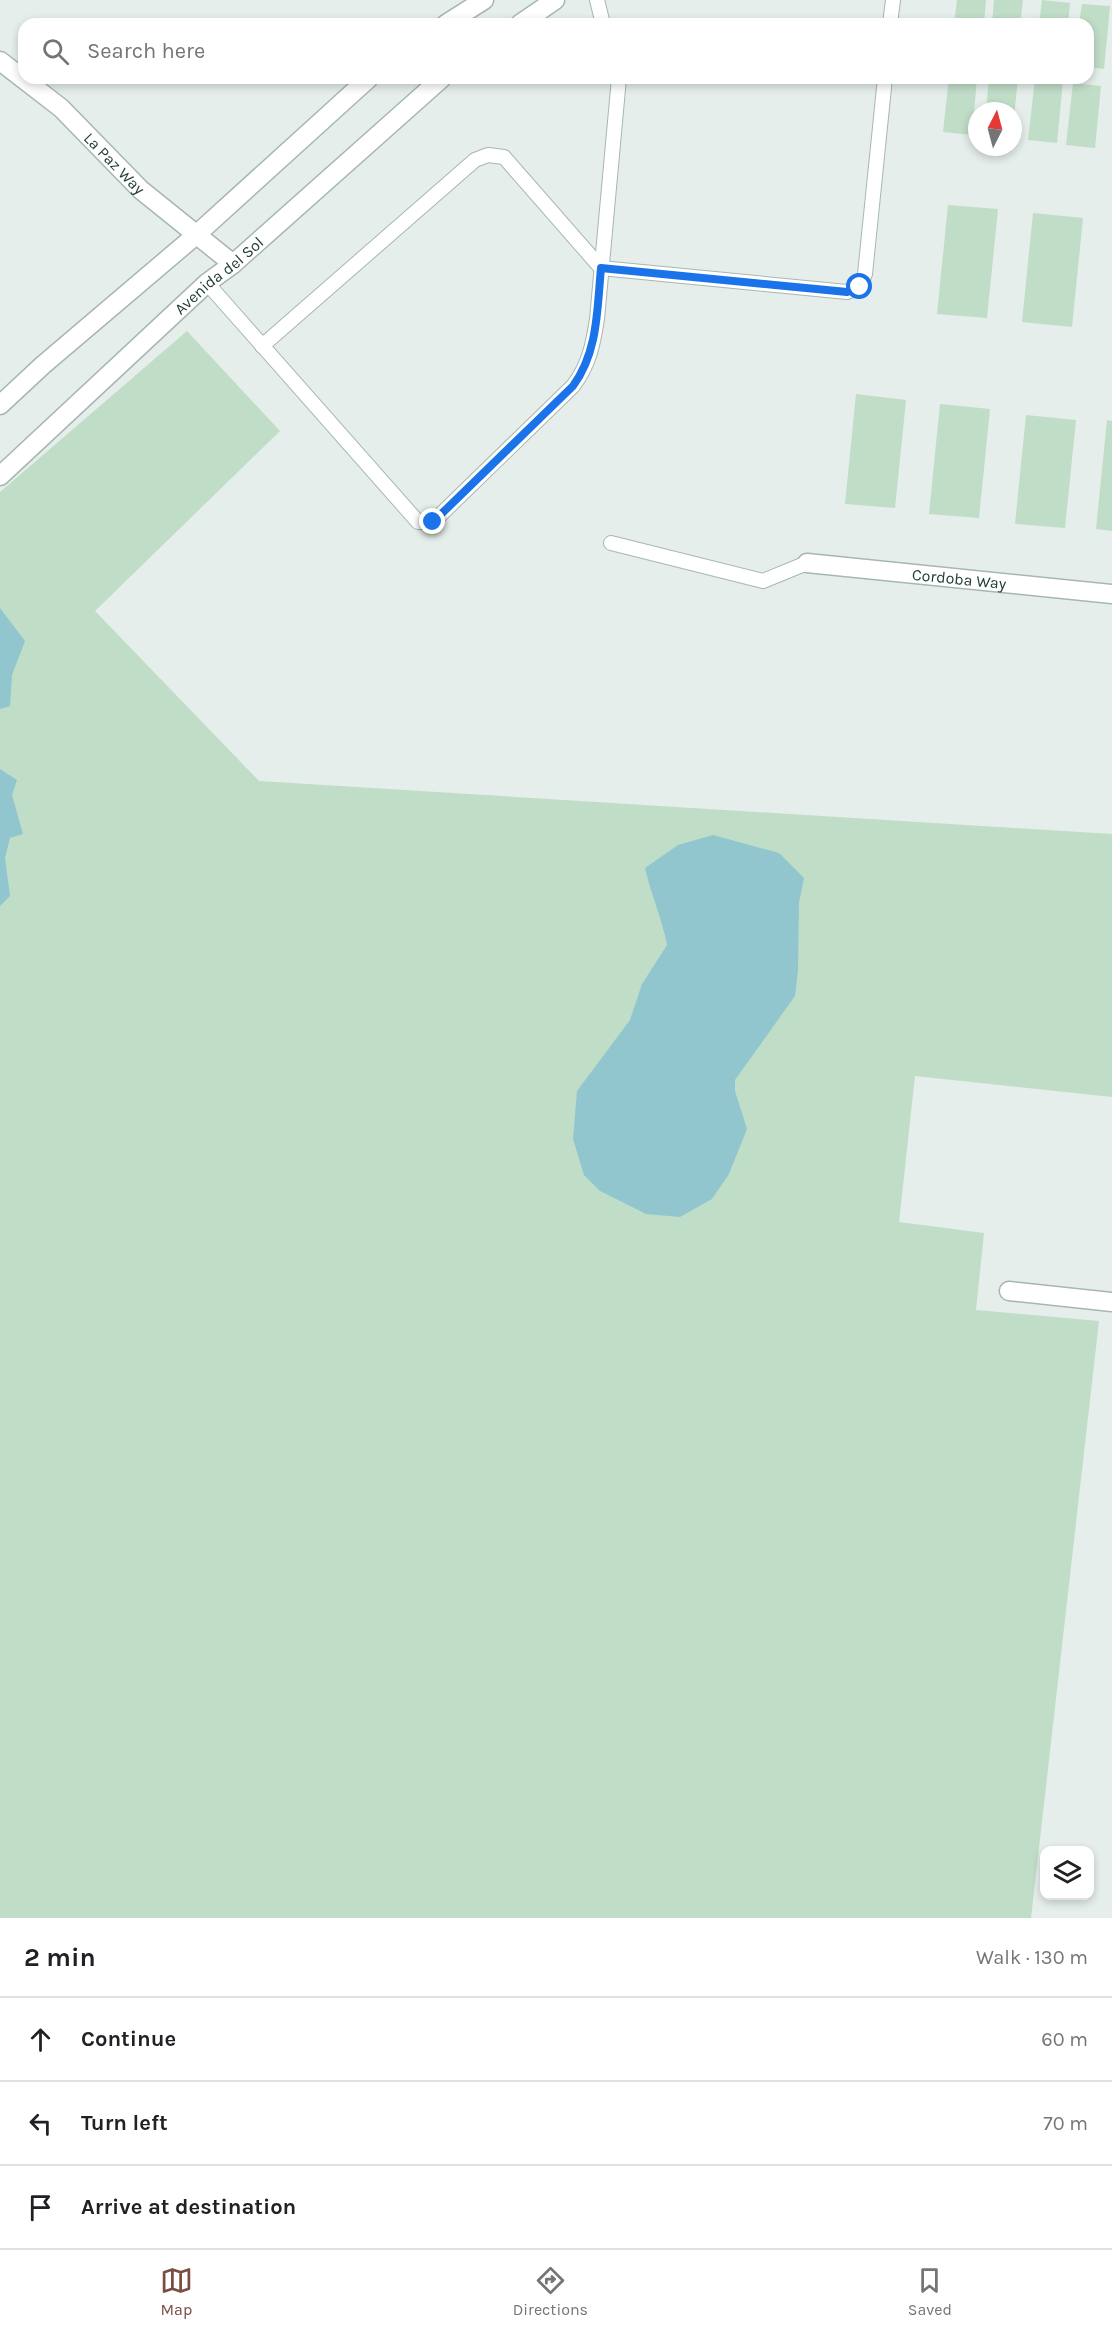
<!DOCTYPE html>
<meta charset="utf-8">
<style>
body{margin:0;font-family:Karla,sans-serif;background:#f6f6f6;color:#202124}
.controls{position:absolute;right:18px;bottom:18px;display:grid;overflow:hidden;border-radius:12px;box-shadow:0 3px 9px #0003}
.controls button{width:54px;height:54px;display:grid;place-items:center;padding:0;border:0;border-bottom:2px solid #e0e0e0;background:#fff;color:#202124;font:30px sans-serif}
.compass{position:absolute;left:968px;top:102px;width:54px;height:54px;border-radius:50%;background:#fff;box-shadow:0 3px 9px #0003;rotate:6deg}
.stop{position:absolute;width:18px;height:18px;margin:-14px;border:4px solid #1a73e8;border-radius:50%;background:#fff}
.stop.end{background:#1a73e8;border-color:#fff;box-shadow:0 2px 6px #0008}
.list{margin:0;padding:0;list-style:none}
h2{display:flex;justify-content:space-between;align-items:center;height:78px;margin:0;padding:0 24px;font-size:26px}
h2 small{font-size:20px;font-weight:400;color:#757577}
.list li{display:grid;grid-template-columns:39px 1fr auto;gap:18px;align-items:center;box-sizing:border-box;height:84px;padding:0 24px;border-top:2px solid #e0e0e0}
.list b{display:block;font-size:22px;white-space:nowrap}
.list em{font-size:20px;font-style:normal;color:#757577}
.icon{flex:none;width:33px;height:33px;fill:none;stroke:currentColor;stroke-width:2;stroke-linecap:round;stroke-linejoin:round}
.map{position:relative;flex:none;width:1112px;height:1918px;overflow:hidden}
.search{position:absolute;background:#fff;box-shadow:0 3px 9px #0003;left:18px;right:18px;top:18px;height:66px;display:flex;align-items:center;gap:15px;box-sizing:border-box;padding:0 21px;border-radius:18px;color:#757577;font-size:22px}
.sheet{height:330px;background:#fff}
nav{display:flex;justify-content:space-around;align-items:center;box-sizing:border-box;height:84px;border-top:2px solid #e0e0e0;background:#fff;font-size:16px;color:#757577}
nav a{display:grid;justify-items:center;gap:3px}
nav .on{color:#7b4e42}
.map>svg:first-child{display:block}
</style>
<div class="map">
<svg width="1112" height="1918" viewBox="0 0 1112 1918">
<rect width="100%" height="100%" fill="#e5eeea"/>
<g fill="#c0ddc8">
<path d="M957,0H986L984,24H954Z"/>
<path d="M994,0H1023L1020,24H992Z"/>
<path d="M1042,0L1070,3L1068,24H1039Z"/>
<path d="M1082,4L1110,6L1104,69L1088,67V24H1079Z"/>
<path d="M949,78H977L972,135L943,132Z"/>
<path d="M989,78H1018L1013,127V111H986Z"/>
<path d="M1035,79L1063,81L1057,143L1028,140Z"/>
<path d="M1073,83L1101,86L1095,148L1066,145Z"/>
<path d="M948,205L998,209L987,318L937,314Z"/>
<path d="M1033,213L1083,218L1072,327L1022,322Z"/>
<path d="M187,331L280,431L95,611L259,781L1112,834V1097L915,1076L899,1222L984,1233L976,1310L1099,1321L1031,1918H0V492Z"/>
<path d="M856,394L906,400L895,508L845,504Z"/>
<path d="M940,404L990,409L979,518L929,514Z"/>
<path d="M1026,415L1076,420L1065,528L1015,524Z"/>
<path d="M1107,420L1112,421V531L1096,529Z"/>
</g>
<g fill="#91c6cf">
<path d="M0,608L25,641L12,675L10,706L0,709Z"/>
<path d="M0,769L17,780L12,795L23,834L10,838L5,858L10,896L0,906Z"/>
<path d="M713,835L779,853L804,878L799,903L798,970L795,996L735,1080V1091L747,1129L729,1174L712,1199L680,1217L646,1214L600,1191L584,1175L573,1139L577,1091L630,1020L642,984L667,945C662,918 651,895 645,868L678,845Z"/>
</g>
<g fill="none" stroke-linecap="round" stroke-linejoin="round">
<g stroke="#a8b6b1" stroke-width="16">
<g id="service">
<path d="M597,0L603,24"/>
<path d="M890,24L893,0"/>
<path d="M207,283L418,522H433L573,386C589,365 593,345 597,319L619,78"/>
<path d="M262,346L475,160L488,155L504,157L601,268L847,292L860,287L865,274L885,78"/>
<path d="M611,543L763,581L807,563"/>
</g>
</g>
<g stroke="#a8b6b1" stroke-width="21">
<g id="minor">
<path d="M446,24L484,0"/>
<path d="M520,24L555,0"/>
<path id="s1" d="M0,61L61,108L141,190L233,264"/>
<path d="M0,405L43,365L196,235L369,78"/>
<path id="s2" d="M0,476L207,283L233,264L442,78"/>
<path id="s3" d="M807,563L1112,594"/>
<path d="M1009,1291L1112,1302"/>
</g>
</g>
<use href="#service" stroke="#fff" stroke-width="14"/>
<use href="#minor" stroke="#fff" stroke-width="18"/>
</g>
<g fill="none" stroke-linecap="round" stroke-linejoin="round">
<path stroke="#1a73e8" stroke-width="8" d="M433,522L573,386C598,352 597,310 601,268L847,292L860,287"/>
</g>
<g text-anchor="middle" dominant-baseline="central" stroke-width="4.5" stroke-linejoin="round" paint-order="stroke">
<g font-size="16" fill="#253f38" stroke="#f6faf8">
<text stroke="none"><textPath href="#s1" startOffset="154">La Paz Way</textPath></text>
<text stroke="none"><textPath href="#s2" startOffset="297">Avenida del Sol</textPath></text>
<text stroke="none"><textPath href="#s3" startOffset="153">Cordoba Way</textPath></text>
</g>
</g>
</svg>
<div class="controls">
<button><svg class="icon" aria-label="layers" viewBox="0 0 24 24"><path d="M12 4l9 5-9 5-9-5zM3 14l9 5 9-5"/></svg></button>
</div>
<svg class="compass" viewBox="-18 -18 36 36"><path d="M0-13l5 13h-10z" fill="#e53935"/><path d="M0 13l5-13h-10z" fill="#757577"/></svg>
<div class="stop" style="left:860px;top:287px"></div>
<div class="stop end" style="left:433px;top:522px"></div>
<div class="search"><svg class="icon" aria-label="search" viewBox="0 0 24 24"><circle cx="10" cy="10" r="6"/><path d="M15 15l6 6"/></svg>Search here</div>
</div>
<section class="sheet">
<h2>2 min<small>Walk · 130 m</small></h2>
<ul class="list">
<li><svg class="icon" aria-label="ahead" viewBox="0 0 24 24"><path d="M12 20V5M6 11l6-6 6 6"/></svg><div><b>Continue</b></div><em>60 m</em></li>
<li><svg class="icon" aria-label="left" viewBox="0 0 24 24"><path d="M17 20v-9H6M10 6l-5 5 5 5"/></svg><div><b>Turn left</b></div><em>70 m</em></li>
<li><svg class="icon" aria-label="arrive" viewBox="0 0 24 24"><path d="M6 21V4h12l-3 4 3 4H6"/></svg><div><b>Arrive at destination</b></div></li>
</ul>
</section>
<nav>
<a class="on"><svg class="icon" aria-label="map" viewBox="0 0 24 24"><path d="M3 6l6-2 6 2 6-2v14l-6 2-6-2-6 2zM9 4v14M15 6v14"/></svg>Map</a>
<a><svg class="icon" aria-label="directions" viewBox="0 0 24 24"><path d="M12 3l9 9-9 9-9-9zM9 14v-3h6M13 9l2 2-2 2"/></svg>Directions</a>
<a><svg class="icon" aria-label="saved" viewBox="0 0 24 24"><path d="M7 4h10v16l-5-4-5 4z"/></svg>Saved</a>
</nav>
